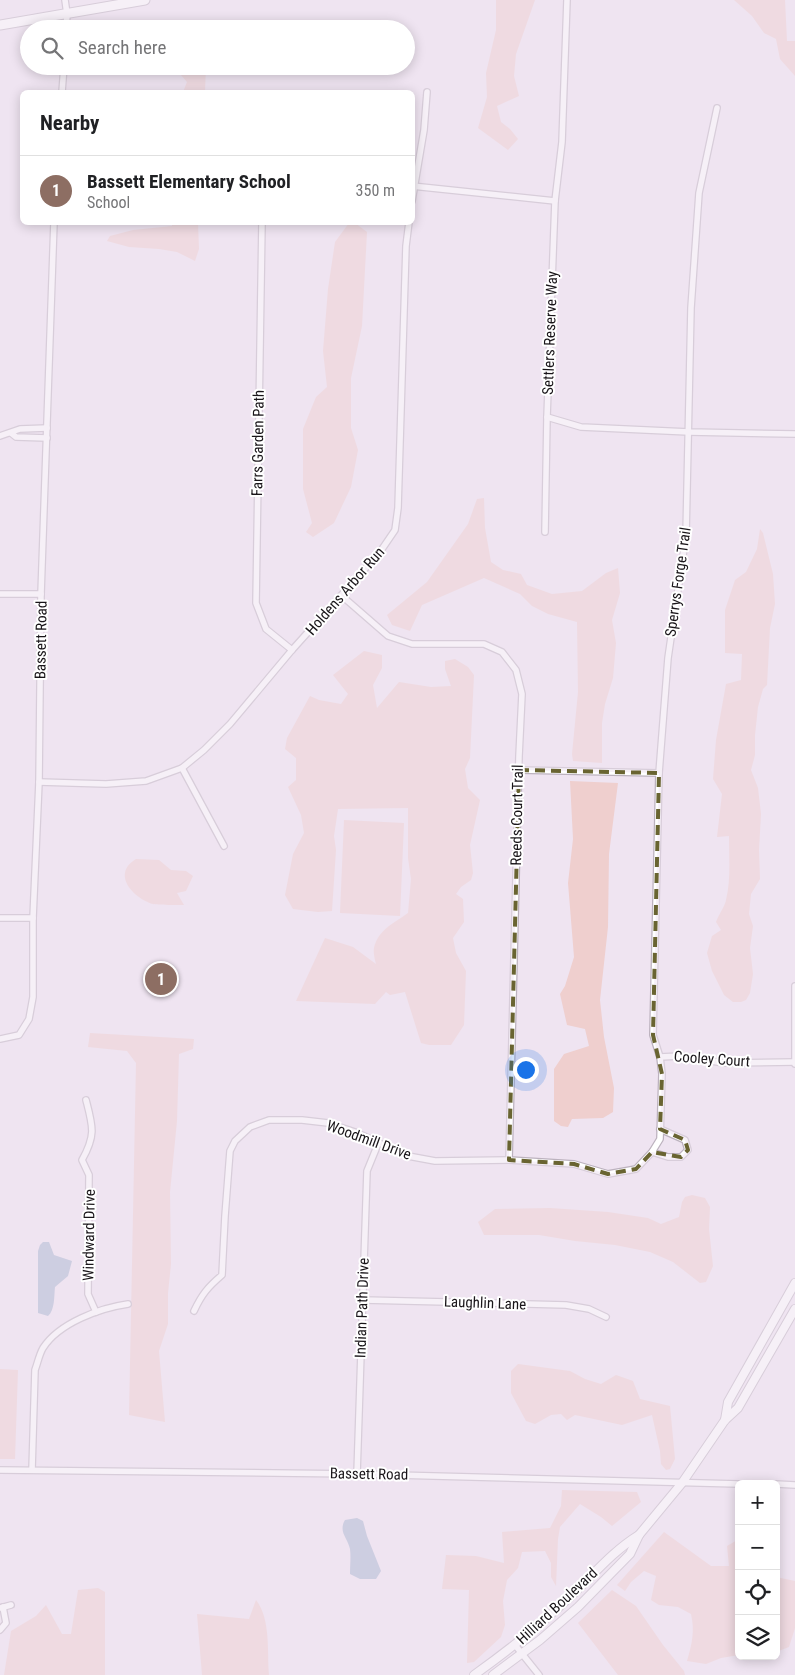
<!DOCTYPE html>
<meta charset="utf-8">
<style>
body{margin:0;font-family:"Roboto Condensed",sans-serif;background:#f2f2f2;color:#202124}
.controls{position:absolute;right:15px;bottom:15px;display:grid;overflow:hidden;border-radius:8px;box-shadow:0 2px 12px #0003}
.controls button{width:45px;height:45px;display:grid;place-items:center;padding:0;border:0;border-bottom:1px solid #e0e0e0;background:#fff;color:#202124;font:25px sans-serif}
.you{position:absolute;left:525px;top:1069px;width:18px;height:18px;margin:-12px;border:4px solid #fff;border-radius:50%;background:#1a73e8;box-shadow:0 0 0 8px #1a73e833}
.badge{display:grid;place-items:center;width:32px;height:32px;border-radius:50%;background:#b45309;color:#fff;font-size:16px;font-weight:700}
.pin{position:absolute;translate:-50% -50%;border:2px solid #fff;box-shadow:0 1px 5px #0006}
.list{margin:0;padding:0;list-style:none}
h2{display:flex;justify-content:space-between;align-items:center;height:65px;margin:0;padding:0 20px;font-size:21px}
h2 small{font-size:16px;font-weight:400;color:#757577}
.list li{display:grid;grid-template-columns:32px 1fr auto;gap:15px;align-items:center;box-sizing:border-box;height:70px;padding:0 20px;border-top:1px solid #e0e0e0}
.list b{display:block;font-size:19px;white-space:nowrap}
.list p{margin:0;font-size:16px;white-space:nowrap;color:#757577}
.list em{font-size:16px;font-style:normal;color:#757577}
.icon{flex:none;width:28px;height:28px;fill:none;stroke:currentColor;stroke-width:2;stroke-linecap:round;stroke-linejoin:round}
.map{position:relative;flex:none;width:795px;height:1675px;overflow:hidden}
.search{position:absolute;background:#fff;box-shadow:0 2px 12px #0003;left:20px;top:20px;width:395px;height:55px;display:flex;align-items:center;gap:12px;box-sizing:border-box;padding:0 18px;border-radius:28px;color:#757577;font-size:19px}
.panel{position:absolute;background:#fff;box-shadow:0 2px 12px #0003;left:20px;top:90px;width:395px;height:135px;border-radius:8px}
.map>svg:first-child{display:block}
</style>
<div class="map">
<svg width="795" height="1675" viewBox="0 0 795 1675">
<rect width="100%" height="100%" fill="#efe4f1"/>
<g fill="#efcfce">
<path d="M496,0H535L516,54L514,76L519,96L497,106L501,122L510,129L518,139L508,150L478,128L487,97L486,73L496,30Z"/>
<path d="M734,0H785L787,41H795V76L780,59L776,39L764,33L752,16Z"/>
<path d="M78,66H206L205,92H183L187,82L181,75L119,72L78,75Z"/>
<path d="M172,223H198L199,249L195,261L177,252L159,249L129,247L107,241L110,236L133,230L172,226Z"/>
<path d="M349,223H355L367,232L362,326L351,378V428L358,450L351,487L334,523L313,537L306,532L312,523L303,489V429L316,397L327,387L323,351L328,289L335,242Z"/>
<path d="M484,498L485,528L491,562L503,570L521,574L527,585L552,594L582,591L606,573L618,568L620,593L612,620L616,643L613,678L605,704L602,723V763L573,761L572,754L578,692L577,622L548,614L532,606L520,594L484,578L422,605L410,631L392,625L387,615L427,582L468,524L477,499Z"/>
<path d="M760,529L763,533L773,574L775,604L770,628L767,685L763,689L758,707L755,735V755L751,770L758,788L761,814L759,850L760,879L751,894L749,914L753,926L750,948L753,974L750,993L746,1000L741,1002H733L724,995L712,971L707,953L712,936L721,930L716,922C718,916 726,904 726,900C731,880 729,857 729,836L717,837L722,794L713,779L716,740L726,684L741,680L742,654L725,653V610L735,580L746,572L757,549Z"/>
<path d="M364,651L382,655V668L373,685L377,708L399,682L431,687L451,686L445,669V661L455,659L468,667L474,675L470,758L465,769L468,788L480,800L470,845L473,873L471,880L461,887L456,894L463,899L464,922L453,938L456,953L466,971L464,1025L451,1045H429L421,1043L405,992L390,995L386,992L375,1004L296,1001L325,938L353,947L376,964C375,960 373,953 374,948C378,930 394,923 408,913L411,879L408,858V808L338,809L334,836L336,850L332,911L318,912L293,909L285,895L293,854L304,833L301,815L288,787L296,780V758L285,749L287,738L310,696L319,700L341,704L348,694L333,675Z"/>
<path d="M570,781L618,783L609,854L608,927L600,1000L604,1037L614,1088L613,1112L603,1118L572,1119L568,1127L561,1126L554,1121V1069L564,1054L589,1046L585,1029L567,1025L560,994L565,986L574,957L568,883L573,839Z"/>
<path d="M344,820L404,823L400,916L340,913Z"/>
<path d="M136,859L159,860L171,870L186,871L193,876L186,891L177,893L184,905C179,905 157,905 153,904C133,898 111,874 136,859Z"/>
<path d="M90,1033L194,1039L193,1049L179,1054L177,1121L170,1192L171,1264L168,1293V1324L159,1351L165,1422L129,1415L136,1063L127,1051L88,1047Z"/>
<path d="M692,1195L705,1198L710,1207L709,1229L713,1266L706,1282L700,1283L673,1262L650,1252L615,1245L575,1241L539,1235H484L478,1222L495,1209L550,1208L608,1212L648,1218L661,1224L679,1217L682,1202L685,1197Z"/>
<path d="M518,1364L570,1371L585,1379L601,1384L616,1375L633,1381L640,1399L670,1406L675,1459L670,1469L666,1470L661,1464L660,1451L652,1415L622,1425L575,1415L567,1420L561,1414L551,1415L535,1424L526,1421L511,1393V1371Z"/>
<path d="M0,1369L18,1370L15,1459H0Z"/>
<path d="M562,1490L637,1492L641,1502L612,1526L601,1517L580,1504L560,1527L558,1539L556,1586L551,1577V1563L545,1551L522,1552L518,1568L507,1580L503,1601L505,1625L501,1637L474,1662L467,1663L469,1590L442,1589L446,1555L476,1556L504,1563L502,1532L550,1528L561,1506Z"/>
<path d="M664,1532L711,1566H729L727,1546L739,1539V1655L721,1658L706,1664L687,1661C692,1644 695,1631 691,1614L678,1607L659,1605L651,1600L656,1576L644,1571L631,1582L625,1591L617,1585Z"/>
<path d="M776,1577L795,1581V1628L789,1647L776,1652Z"/>
<path d="M98,1588L105,1592V1675H4L11,1631L36,1616L46,1605L62,1634H71L78,1590Z"/>
<path d="M612,1590L636,1606L663,1645L684,1671L685,1675H618L578,1623Z"/>
<path d="M256,1600C271,1619 267,1652 269,1675H202L197,1614L249,1619Z"/>
</g>
<g fill="#a5b3ce">
<path d="M43,1242H49L54,1255L72,1261L68,1276L55,1287C54,1296 55,1310 48,1316L38,1313V1251L40,1245Z"/>
<path d="M357,1518L363,1521L367,1536L381,1571L376,1579H360L350,1574C350,1566 351,1557 350,1549C348,1538 338,1532 345,1520Z"/>
</g>
<g fill="none" stroke-linecap="round" stroke-linejoin="round">
<g stroke="#bcb2be" stroke-width="8">
<g id="street">
<path d="M65,0L67,14L66,29"/>
<path d="M62,92L64,66"/>
<path d="M412,186L555,201"/>
<path d="M412,201L424,130L427,92"/>
<path d="M262,222L256,603L266,629L292,650"/>
<path d="M547,417L581,427L689,432L795,434"/>
<path d="M11,433L16,437L47,438"/>
<path d="M0,436L20,429L47,428"/>
<path d="M545,532L547,417L555,201L562,142L567,0"/>
<path d="M0,594H41"/>
<path d="M342,596L388,636L412,644H484L502,652L516,670L522,694L519,756L509,1160"/>
<path d="M182,768L224,846"/>
<path d="M519,770L659,773"/>
<path d="M39,782L106,784L146,781L182,768L204,750L230,724L292,650L380,552L395,530L398,508L406,246L409,222"/>
<path d="M0,918H33"/>
<path d="M795,986V1064"/>
<path d="M0,1039L19,1035L29,1019L33,997V918L39,782L41,594L54,222"/>
<path d="M660,1057L680,1056L724,1063L794,1062"/>
<path d="M86,1100C93,1127 96,1135 82,1160L89,1175L88,1294L96,1312"/>
<path d="M652,1152L668,1157H681L688,1150L685,1140L660,1129"/>
<path d="M363,1300L566,1305L589,1309L606,1317"/>
<path d="M194,1311C202,1294 208,1287 222,1275L225,1216L230,1151L235,1141L250,1127L269,1120H302L328,1123L355,1132L408,1156L435,1161L509,1160L574,1164L608,1174L636,1169L652,1152L660,1139L662,1074L660,1057L653,1035L659,773L668,658L686,535L691,308L699,193L717,108"/>
<path d="M0,1470L357,1474L739,1484"/>
<path d="M32,1470L35,1370C38,1362 39,1355 43,1348C59,1323 100,1308 128,1304"/>
<path d="M357,1474L367,1171L378,1144"/>
<path d="M776,1484L795,1485"/>
<path d="M0,1608L11,1605"/>
<path d="M0,1630L6,1623L3,1607"/>
<path d="M515,1645L539,1675"/>
</g>
</g>
<g stroke="#bcb2be" stroke-width="10">
<g id="secondary">
<path d="M725,1420L728,1402L795,1283"/>
<path d="M474,1675C509,1650 542,1624 573,1594C594,1574 613,1551 639,1535"/>
<path d="M493,1675L540,1640L578,1607L630,1554L639,1535L682,1483L725,1420L738,1408L795,1309"/>
</g>
</g>
<g stroke="#bcb2be" stroke-width="11">
<path id="primary" d="M0,25L145,0"/>
</g>
<use href="#street" stroke="#fff" stroke-width="5.5"/>
<use href="#secondary" stroke="#fff" stroke-width="8"/>
<use href="#primary" stroke="#fff" stroke-width="9"/>
</g>
<path d="M0 0H795V1675H0ZM519,770L659,773L653,1035L662,1074L660,1129L685,1140L688,1150L681,1157L652,1152L636,1169L608,1174L574,1164L509,1160Z" fill="#efe4f1" fill-opacity=".55" fill-rule="evenodd"/>
<path fill="none" stroke="#696431" stroke-width="4" stroke-dasharray="10 6" stroke-linejoin="round" d="M519,770L659,773L653,1035L662,1074L660,1129L685,1140L688,1150L681,1157L652,1152L636,1169L608,1174L574,1164L509,1160Z"/>
<g text-anchor="middle" dominant-baseline="central" stroke-width="4" stroke-linejoin="round" paint-order="stroke">
<g font-size="15" fill="#191519" stroke="#fff">
<text transform="translate(550 333) rotate(-88)">Settlers Reserve Way</text>
<text transform="translate(258 443) rotate(-89)">Farrs Garden Path</text>
<text transform="translate(678 582) rotate(-82)">Sperrys Forge Trail</text>
<text transform="translate(345 591) rotate(-49)">Holdens Arbor Run</text>
<text transform="translate(41 640) rotate(-89)">Bassett Road</text>
<text transform="translate(517 815) rotate(-89)">Reeds Court Trail</text>
<text transform="translate(712 1059) rotate(4)">Cooley Court</text>
<text transform="translate(369 1140) rotate(20)">Woodmill Drive</text>
<text transform="translate(89 1235) rotate(-89)">Windward Drive</text>
<text transform="translate(485 1303) rotate(2)">Laughlin Lane</text>
<text transform="translate(362 1308) rotate(-88)">Indian Path Drive</text>
<text transform="translate(369 1474) rotate(1)">Bassett Road</text>
<text transform="translate(557 1606) rotate(-43)">Hilliard Boulevard</text>
</g>
</g>
</svg>
<div class="controls">
<button>+</button>
<button>−</button>
<button><svg class="icon" aria-label="locate" viewBox="0 0 24 24"><circle cx="12" cy="12" r="6"/><path d="M12 2v4M12 18v4M2 12h4M18 12h4"/></svg></button>
<button><svg class="icon" aria-label="layers" viewBox="0 0 24 24"><path d="M12 4l9 5-9 5-9-5zM3 14l9 5 9-5"/></svg></button>
</div>
<div class="you"></div>
<div class="pin badge" style="left:161px;top:979px;background:#8d6e63">1</div>
<div class="search"><svg class="icon" aria-label="search" viewBox="0 0 24 24"><circle cx="10" cy="10" r="6"/><path d="M15 15l6 6"/></svg>Search here</div>
<section class="panel">
<h2>Nearby<small></small></h2>
<ul class="list">
<li><span class="badge" style="background:#8d6e63">1</span><div><b>Bassett Elementary School</b><p>School</p></div><em>350 m</em></li>
</ul>
</section>
</div>
